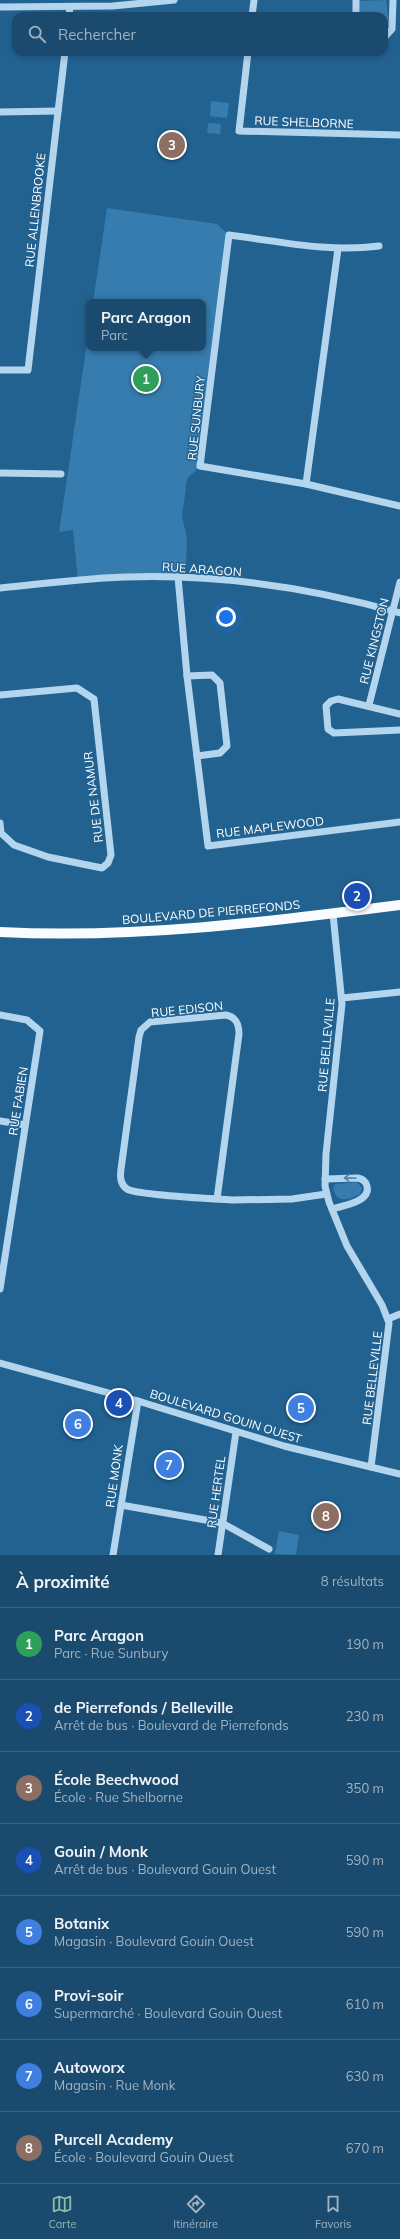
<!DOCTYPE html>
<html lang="fr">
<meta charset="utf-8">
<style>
body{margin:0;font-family:Mulish,sans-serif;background:#275475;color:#f1f3f6}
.you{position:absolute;left:226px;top:617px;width:14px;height:14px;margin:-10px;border:3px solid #fff;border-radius:50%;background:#1a73e8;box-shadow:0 0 0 6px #1a73e833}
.badge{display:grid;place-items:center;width:26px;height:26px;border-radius:50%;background:#8abfa5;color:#fff;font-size:13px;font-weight:700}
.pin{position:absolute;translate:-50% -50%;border:2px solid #fff;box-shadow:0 1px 4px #0006}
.popup{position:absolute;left:86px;top:299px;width:120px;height:52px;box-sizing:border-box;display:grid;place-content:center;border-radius:8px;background:#1a4a6d;filter:drop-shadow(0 1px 3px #0005);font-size:13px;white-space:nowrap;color:#9fb3c2}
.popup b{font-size:15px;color:#f1f3f6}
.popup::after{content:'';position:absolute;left:50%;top:100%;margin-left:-8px;border:8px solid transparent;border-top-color:#1a4a6d}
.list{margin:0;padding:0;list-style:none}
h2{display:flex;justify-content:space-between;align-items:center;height:52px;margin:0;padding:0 16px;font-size:17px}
h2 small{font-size:13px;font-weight:400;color:#9fb3c2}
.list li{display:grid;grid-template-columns:26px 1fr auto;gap:12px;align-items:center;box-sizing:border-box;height:72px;padding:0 16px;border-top:1px solid #386280}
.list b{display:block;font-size:15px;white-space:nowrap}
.list p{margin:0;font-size:13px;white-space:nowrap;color:#9fb3c2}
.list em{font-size:13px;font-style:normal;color:#9fb3c2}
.icon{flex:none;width:22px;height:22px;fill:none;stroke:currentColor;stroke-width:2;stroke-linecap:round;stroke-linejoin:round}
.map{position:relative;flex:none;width:400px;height:1555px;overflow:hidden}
.search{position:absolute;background:#1a4a6d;box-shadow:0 2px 6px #0003;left:12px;right:12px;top:12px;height:44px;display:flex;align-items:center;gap:10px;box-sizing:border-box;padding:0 14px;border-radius:12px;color:#9fb3c2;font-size:15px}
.sheet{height:628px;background:#1a4a6d}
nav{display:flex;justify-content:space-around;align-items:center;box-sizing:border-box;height:56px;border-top:1px solid #386280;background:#1a4a6d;font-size:11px;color:#9fb3c2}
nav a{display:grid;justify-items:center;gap:2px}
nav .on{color:#8abfa5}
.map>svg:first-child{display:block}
</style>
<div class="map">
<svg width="400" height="1555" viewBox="0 0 400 1555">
<rect width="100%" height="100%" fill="#226291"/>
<g fill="#367cae">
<path d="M386,0L389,25L384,32V16H360L359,1Z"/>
<path d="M211,101L229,103L227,118L210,116Z"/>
<path d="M208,123L221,124L220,134L207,133Z"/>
<path d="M107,208L217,224L229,235L200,466L187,479L182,517L187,538L186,568L178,577L78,581L73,530L59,532L89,329V348H203V302H93Z"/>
<path d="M357,1182L362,1188L360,1194C349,1200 336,1204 333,1188L335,1184Z"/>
<path d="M279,1531L299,1535L296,1555L275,1554Z"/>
</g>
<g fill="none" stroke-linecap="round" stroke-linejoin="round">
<g stroke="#b3d5ed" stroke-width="7">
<path d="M356,0V16"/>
<path d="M0,7L113,6L174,0"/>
<path d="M69,16L70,7"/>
<path d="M252,16L254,0"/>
<path d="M384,38L392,29L393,0"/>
<path d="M248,52L239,131L400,135"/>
<path d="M0,112L58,111"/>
<path d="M379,246C329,253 278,241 229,235L200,466L306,484L400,506"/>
<path d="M0,370H28L65,52"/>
<path d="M0,473L61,474"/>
<path d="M306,484L338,249"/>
<path d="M178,577L187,676L208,846L400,822"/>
<path d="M0,588C42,584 85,578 127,577C218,574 312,588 400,613"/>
<path d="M187,676L212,675L220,683L227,746L220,753L197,756"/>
<path d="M0,695L77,688L94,699L111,855L108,863L102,868L48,857L14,845L1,833L0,823"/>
<path d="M369,705L400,582"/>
<path d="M400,714L338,699L331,701L326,706L328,729L334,733L400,730"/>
<path d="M333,914L342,1004L326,1154L325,1186L329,1202L347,1246L382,1305L389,1323L371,1467"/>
<path d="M342,998L400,992"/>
<path d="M0,1015L27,1020L40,1031L0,1289"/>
<path d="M0,1121L25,1125"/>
<path d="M325,1179L358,1178C362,1179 366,1181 367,1186C371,1202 342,1206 332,1209"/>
<path d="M217,1199L239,1034C239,1024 236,1017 226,1015L150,1022L141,1030L139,1037L121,1169C120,1177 120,1184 127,1189C136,1195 216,1199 232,1200L292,1199L326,1194"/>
<path d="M388,1319L400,1314"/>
<path d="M0,1363L138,1401L284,1446L400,1474"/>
<path d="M121,1505L222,1523L269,1549"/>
<path d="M113,1555L138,1401"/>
<path d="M218,1555L236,1432"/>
</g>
<path stroke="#f9fcff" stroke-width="10" d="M0,932C134,939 267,922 400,905"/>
</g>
<defs><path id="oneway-shaft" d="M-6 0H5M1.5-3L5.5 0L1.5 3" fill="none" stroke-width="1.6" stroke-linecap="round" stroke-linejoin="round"/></defs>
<use stroke="#4e84ad" href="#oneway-shaft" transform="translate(350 1178) rotate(-178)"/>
<g text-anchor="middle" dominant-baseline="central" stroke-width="3" stroke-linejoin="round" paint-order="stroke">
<g font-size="12" fill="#fff" stroke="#226291">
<text transform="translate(304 122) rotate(2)">RUE SHELBORNE</text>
<text transform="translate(35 210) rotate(-84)">RUE ALLENBROOKE</text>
<text transform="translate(196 418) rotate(-84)">RUE SUNBURY</text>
<text transform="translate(202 569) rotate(4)">RUE ARAGON</text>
<text transform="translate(374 641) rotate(-76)">RUE KINGSTON</text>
<text transform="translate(93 797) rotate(-97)">RUE DE NAMUR</text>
<text transform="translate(270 827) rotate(-7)">RUE MAPLEWOOD</text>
<text transform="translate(211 912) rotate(-5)">BOULEVARD DE PIERREFONDS</text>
<text transform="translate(187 1009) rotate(-6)">RUE EDISON</text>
<text transform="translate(326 1045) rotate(-85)">RUE BELLEVILLE</text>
<text transform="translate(18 1101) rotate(-81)">RUE FABIEN</text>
<text transform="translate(372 1378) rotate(-83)">RUE BELLEVILLE</text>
<text transform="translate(226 1416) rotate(17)">BOULEVARD GOUIN OUEST</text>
<text transform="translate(114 1476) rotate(-82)">RUE MONK</text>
<text transform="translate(216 1492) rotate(-82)">RUE HERTEL</text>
</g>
</g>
</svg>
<div class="you"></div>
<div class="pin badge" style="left:146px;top:379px;background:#2e9e5b">1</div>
<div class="popup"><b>Parc Aragon</b>Parc</div>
<div class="pin badge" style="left:357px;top:896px;background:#1a4fb4">2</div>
<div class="pin badge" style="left:172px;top:145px;background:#8d6e63">3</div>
<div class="pin badge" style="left:119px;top:1403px;background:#1a4fb4">4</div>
<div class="pin badge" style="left:301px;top:1408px;background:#3f7fe0">5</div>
<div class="pin badge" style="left:78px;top:1424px;background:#3f7fe0">6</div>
<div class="pin badge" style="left:169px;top:1465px;background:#3f7fe0">7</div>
<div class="pin badge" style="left:326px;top:1516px;background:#8d6e63">8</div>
<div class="search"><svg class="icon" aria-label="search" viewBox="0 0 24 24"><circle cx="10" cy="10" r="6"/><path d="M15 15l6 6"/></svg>Rechercher</div>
</div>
<section class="sheet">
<h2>À proximité<small>8 résultats</small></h2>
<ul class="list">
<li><span class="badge" style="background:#2e9e5b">1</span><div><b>Parc Aragon</b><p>Parc · Rue Sunbury</p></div><em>190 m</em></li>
<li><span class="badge" style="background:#1a4fb4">2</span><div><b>de Pierrefonds / Belleville</b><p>Arrêt de bus · Boulevard de Pierrefonds</p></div><em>230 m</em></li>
<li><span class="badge" style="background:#8d6e63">3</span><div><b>École Beechwood</b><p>École · Rue Shelborne</p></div><em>350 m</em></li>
<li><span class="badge" style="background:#1a4fb4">4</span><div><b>Gouin / Monk</b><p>Arrêt de bus · Boulevard Gouin Ouest</p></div><em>590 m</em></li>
<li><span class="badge" style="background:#3f7fe0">5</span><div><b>Botanix</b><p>Magasin · Boulevard Gouin Ouest</p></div><em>590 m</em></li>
<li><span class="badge" style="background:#3f7fe0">6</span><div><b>Provi-soir</b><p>Supermarché · Boulevard Gouin Ouest</p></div><em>610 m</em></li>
<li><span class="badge" style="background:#3f7fe0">7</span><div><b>Autoworx</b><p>Magasin · Rue Monk</p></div><em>630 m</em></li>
<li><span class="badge" style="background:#8d6e63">8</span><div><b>Purcell Academy</b><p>École · Boulevard Gouin Ouest</p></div><em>670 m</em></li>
</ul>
</section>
<nav>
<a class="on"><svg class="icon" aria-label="map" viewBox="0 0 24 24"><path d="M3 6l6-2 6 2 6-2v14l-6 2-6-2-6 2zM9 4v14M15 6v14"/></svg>Carte</a>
<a><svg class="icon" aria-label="directions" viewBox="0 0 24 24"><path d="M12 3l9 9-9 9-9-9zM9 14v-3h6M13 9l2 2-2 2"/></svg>Itinéraire</a>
<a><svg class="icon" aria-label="saved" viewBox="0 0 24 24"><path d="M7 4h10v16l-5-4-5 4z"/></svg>Favoris</a>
</nav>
